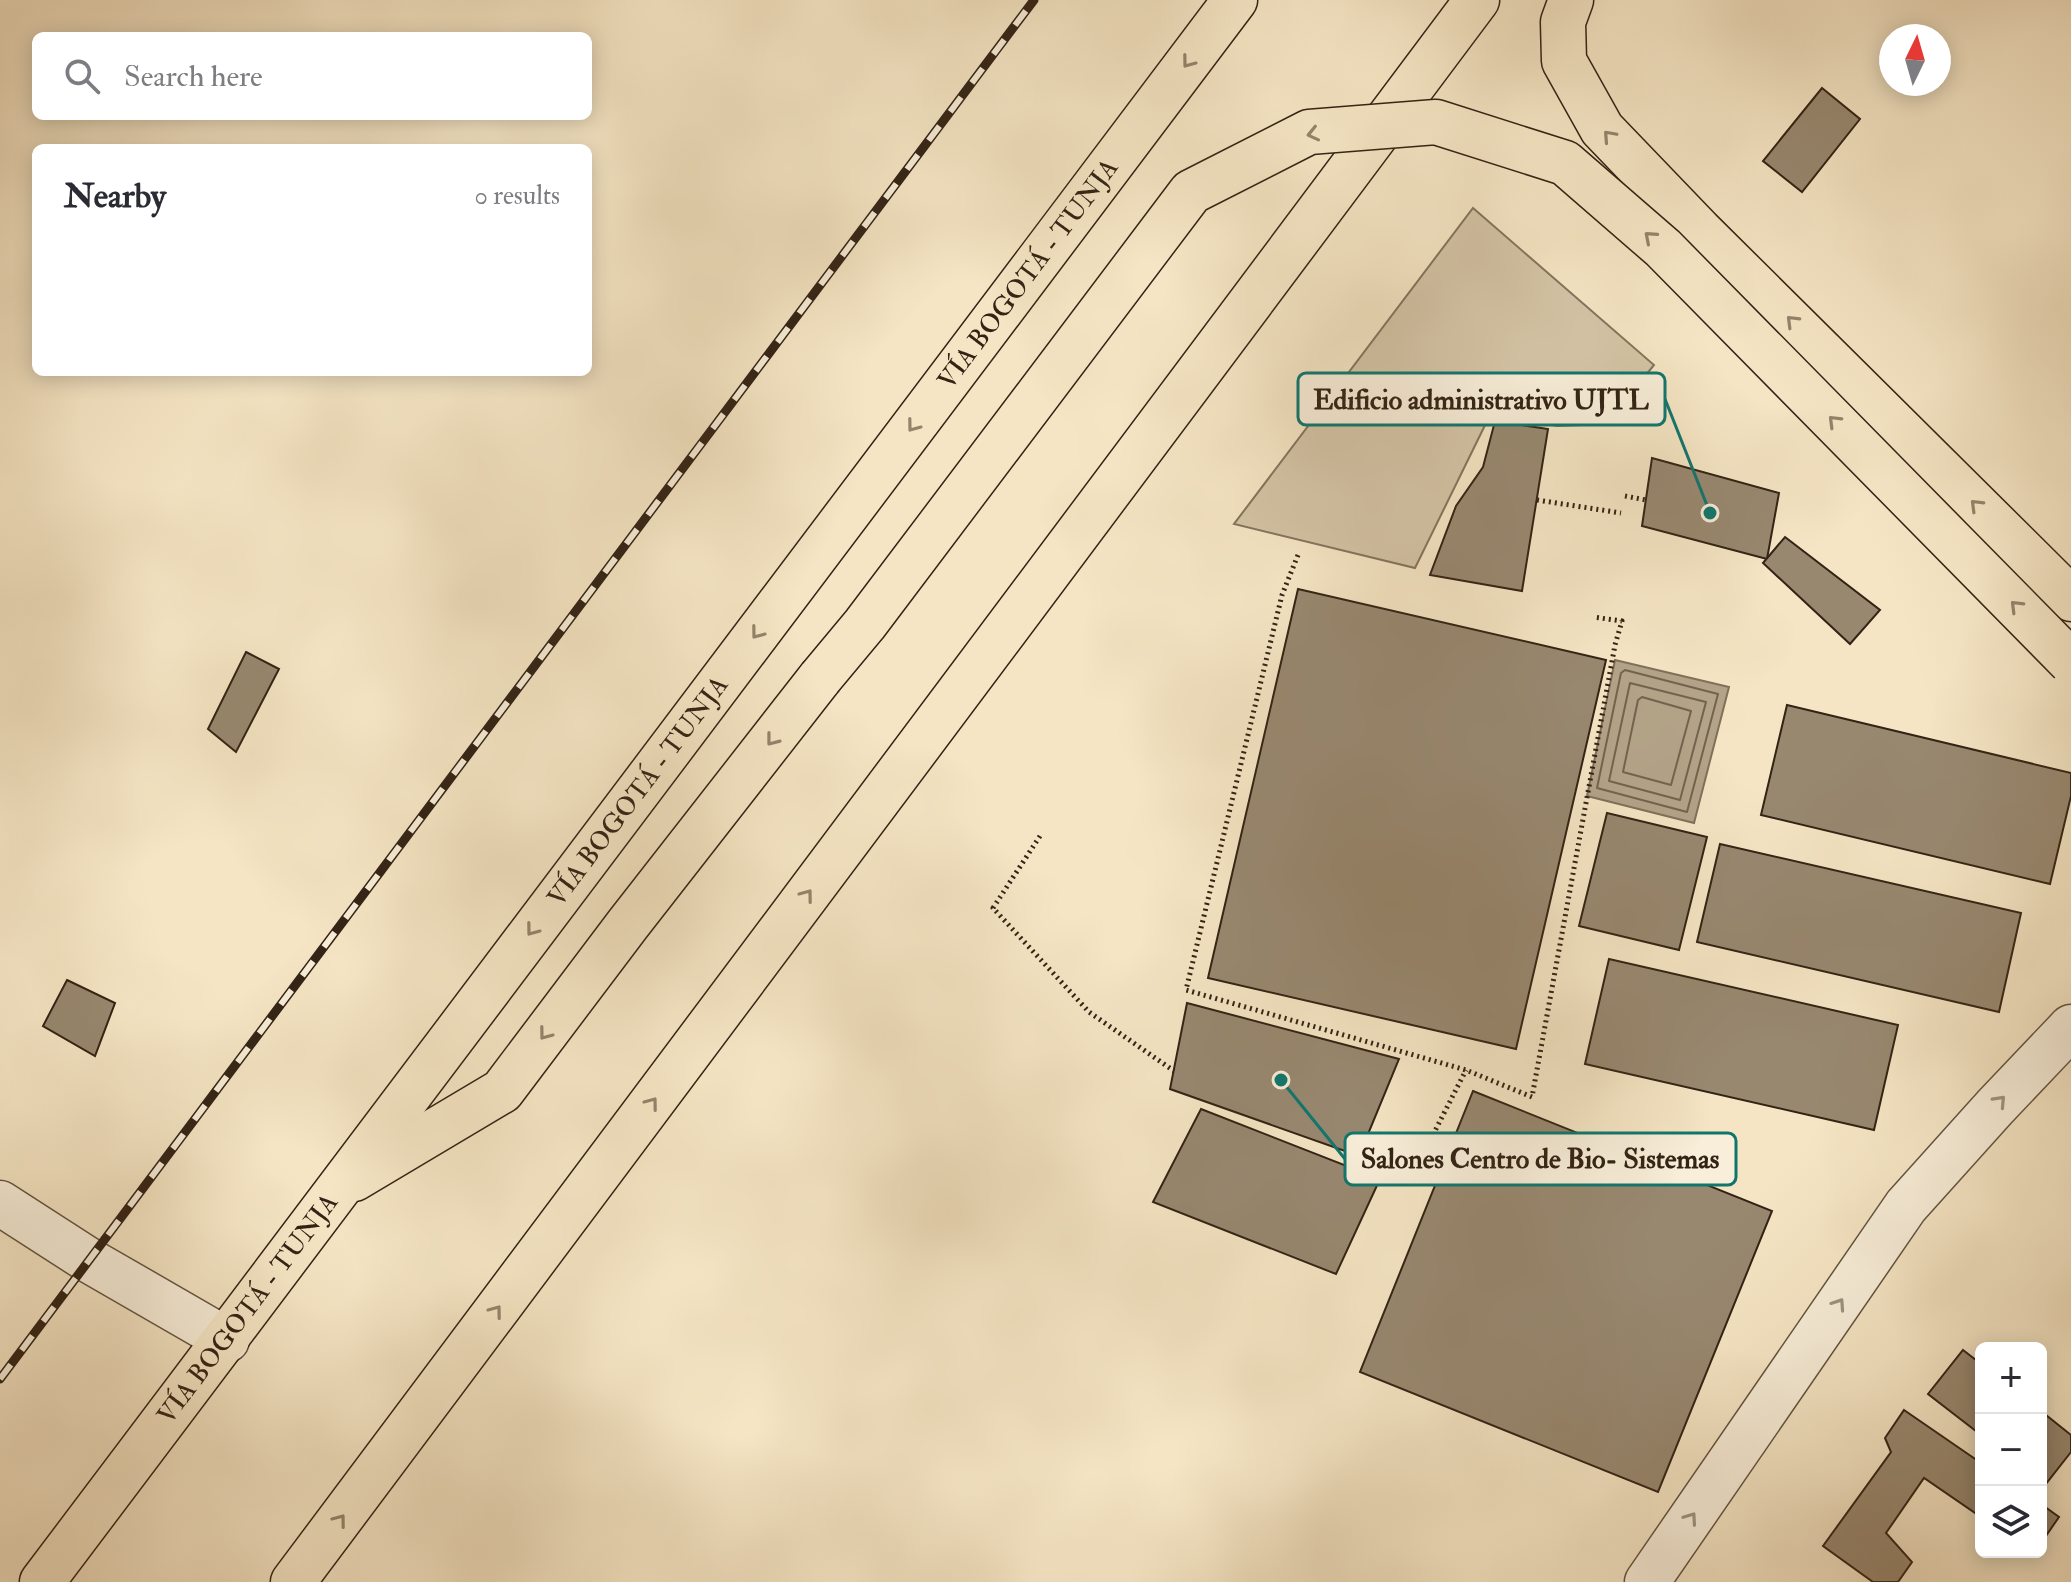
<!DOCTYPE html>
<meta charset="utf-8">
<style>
body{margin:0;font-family:"IM FELL Double Pica",serif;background:#f7f7f7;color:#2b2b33}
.controls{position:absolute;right:24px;bottom:24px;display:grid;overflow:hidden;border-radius:12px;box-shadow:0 4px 20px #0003}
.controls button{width:72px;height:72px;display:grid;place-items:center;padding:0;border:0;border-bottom:2px solid #e1e1e2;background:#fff;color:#2b2b33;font:40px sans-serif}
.compass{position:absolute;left:1879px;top:24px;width:72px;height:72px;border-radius:50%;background:#fff;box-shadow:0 4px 20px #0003;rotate:5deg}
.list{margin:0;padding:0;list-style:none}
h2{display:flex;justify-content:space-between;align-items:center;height:104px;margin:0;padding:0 32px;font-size:34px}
h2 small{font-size:26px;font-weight:400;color:#7c7c81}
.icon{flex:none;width:44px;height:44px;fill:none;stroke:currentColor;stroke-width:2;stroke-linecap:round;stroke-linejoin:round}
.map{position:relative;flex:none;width:2071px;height:1582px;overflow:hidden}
.search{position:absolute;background:#fff;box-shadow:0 4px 20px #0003;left:32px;top:32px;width:560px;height:88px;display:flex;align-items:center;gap:20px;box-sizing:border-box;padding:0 28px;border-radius:12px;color:#7c7c81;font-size:30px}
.panel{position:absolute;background:#fff;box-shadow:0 4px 20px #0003;left:32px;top:144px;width:560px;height:232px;border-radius:12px}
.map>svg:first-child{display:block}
</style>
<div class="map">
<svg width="2071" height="1582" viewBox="0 0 2071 1582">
<rect width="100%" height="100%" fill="#f5e5c4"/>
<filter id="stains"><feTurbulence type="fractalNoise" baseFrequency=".0025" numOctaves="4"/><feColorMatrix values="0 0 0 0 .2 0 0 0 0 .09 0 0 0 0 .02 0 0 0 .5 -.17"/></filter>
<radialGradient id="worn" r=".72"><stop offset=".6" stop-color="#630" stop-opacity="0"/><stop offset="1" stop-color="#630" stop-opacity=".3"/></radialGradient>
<path fill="#d4c4a6" stroke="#84745e" stroke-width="2" d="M1473,208L1654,365L1606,424L1557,426L1491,413L1415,568L1234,524Z"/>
<path fill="#b3a388" stroke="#80705a" stroke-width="2" d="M1615,660L1729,687L1694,823L1587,796Z"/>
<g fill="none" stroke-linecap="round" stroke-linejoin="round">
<g stroke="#73634e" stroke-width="2">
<path d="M1625,670L1718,694L1687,812L1597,788L1621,673Z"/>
<path d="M1630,683L1706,702L1680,800L1609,781Z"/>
<path d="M1642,697L1691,711L1671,785L1623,772L1638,700Z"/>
</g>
</g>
<g fill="#988870" stroke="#332315" stroke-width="2">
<path d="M1822,88L1860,119L1802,192L1763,161Z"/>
<path d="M1495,421L1548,429L1522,591L1430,575L1456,506L1483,467Z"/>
<path d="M1652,458L1779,493L1767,559L1642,526Z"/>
<path d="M1785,537L1880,610L1850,644L1763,563Z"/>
<path d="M1298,589L1606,660L1516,1049L1208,978Z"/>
<path d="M246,652L279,669L236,752L208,729Z"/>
<path d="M1787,705L2071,773V796L2050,884L1761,815Z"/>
<path d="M1607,813L1707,837L1679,950L1579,926Z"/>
<path d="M1720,844L2021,913L1999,1012L1697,942Z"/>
<path d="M1609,959L1898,1025L1874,1130L1585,1064Z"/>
<path d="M67,980L115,1003L95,1056L43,1026Z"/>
<path d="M1187,1003L1399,1059L1359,1156L1170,1089Z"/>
<path d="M1473,1091L1772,1211L1658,1492L1360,1372Z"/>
<path d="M1201,1109L1380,1179L1336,1274L1153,1202Z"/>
<path d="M1963,1350L1981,1364V1435L1928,1394Z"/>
<path d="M1904,1410L1981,1463V1517L1924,1478L1886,1533L1912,1562L1898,1582H1873L1823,1546L1891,1452L1885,1438Z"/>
<path d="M2041,1411L2071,1435V1452L2045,1485L2041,1482Z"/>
<path d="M2041,1504L2059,1517L2041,1543Z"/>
</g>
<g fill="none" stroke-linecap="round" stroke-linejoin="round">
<g stroke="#645441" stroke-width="47">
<g id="minor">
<path d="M0,1203L90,1261L227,1340"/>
<path d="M1647,1582L1906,1206L1995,1107L2071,1027"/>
</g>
</g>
<g stroke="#332315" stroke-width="47">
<g id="highway">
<path d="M1571,0L1563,22L1564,61L1602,129L1700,231L2071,599"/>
<path d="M354,1179L502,1091L628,924L820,678"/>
<path id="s1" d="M42,1582L1235,0"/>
<path d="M293,1582L1477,0"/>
</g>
</g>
<g stroke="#332315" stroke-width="5" stroke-dasharray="2 4" stroke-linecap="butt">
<path d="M1625,496L1646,500"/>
<path d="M1537,500L1621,513"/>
<path d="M1298,555L1282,595L1186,990L1466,1070L1532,1097L1615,645L1622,621L1593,617"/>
<path d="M1040,836L993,908L1089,1012L1174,1071"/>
<path d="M1437,1180L1414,1172L1466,1070"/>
</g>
<use href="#minor" stroke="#f8eed9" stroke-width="44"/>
<use href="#highway" stroke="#f5e5c4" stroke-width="44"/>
<g stroke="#332315" stroke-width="9">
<path id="rail" d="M0,1379L1034,0"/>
</g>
<use href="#rail" stroke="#f8eed9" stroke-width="6" stroke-dasharray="18" stroke-linecap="butt"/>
<g stroke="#332315" stroke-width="47" stroke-linecap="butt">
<path id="highway-bridge" d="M820,678L865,624L1191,192L1309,132L1436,122L1565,163L1663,248L2071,662"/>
</g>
<use href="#highway-bridge" stroke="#f5e5c4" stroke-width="44"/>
</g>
<defs><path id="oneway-chevron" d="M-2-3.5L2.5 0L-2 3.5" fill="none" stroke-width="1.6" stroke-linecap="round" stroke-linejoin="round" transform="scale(2)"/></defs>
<g stroke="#94846c">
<use href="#oneway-chevron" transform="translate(1188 62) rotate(127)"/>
<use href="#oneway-chevron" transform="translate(1313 134) rotate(167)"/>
<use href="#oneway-chevron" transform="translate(1609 136) rotate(-132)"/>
<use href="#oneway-chevron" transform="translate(1650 237) rotate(-139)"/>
<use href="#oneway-chevron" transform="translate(1792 321) rotate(-135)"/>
<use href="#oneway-chevron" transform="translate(1834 421) rotate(-135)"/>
<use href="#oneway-chevron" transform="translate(913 426) rotate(127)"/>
<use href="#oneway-chevron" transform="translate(1976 505) rotate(-135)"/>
<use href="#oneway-chevron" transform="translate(2016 606) rotate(-135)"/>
<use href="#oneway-chevron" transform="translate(757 633) rotate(127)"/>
<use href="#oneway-chevron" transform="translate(772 740) rotate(128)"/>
<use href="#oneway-chevron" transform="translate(807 895) rotate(-53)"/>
<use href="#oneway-chevron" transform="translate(532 930) rotate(127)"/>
<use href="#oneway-chevron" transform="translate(545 1034) rotate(127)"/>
<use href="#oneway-chevron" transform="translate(652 1103) rotate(-53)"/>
<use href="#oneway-chevron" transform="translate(496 1311) rotate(-53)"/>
<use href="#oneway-chevron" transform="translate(340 1520) rotate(-53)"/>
</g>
<g stroke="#9f9381">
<use href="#oneway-chevron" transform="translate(2000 1101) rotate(-47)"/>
<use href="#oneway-chevron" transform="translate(1839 1304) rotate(-56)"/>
<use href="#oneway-chevron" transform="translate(1691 1518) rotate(-55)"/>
</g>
<g text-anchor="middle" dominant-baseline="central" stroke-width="8" stroke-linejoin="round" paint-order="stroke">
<g font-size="26" fill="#332315" stroke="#f8eed9">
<text stroke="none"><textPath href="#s1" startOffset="1638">VÍA BOGOTÁ - TUNJA</textPath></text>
<text stroke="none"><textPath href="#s1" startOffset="990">VÍA BOGOTÁ - TUNJA</textPath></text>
<text stroke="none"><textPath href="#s1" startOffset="342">VÍA BOGOTÁ - TUNJA</textPath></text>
</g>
</g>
<path fill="none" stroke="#0f766e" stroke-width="3" d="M1710 513L1665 399M1281 1080L1345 1159"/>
<g fill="#0f766e" stroke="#f8eed9" stroke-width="3">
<circle cx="1710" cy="513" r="8"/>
<circle cx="1281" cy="1080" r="8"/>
</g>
<g fill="#f8eed9" stroke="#0f766e" stroke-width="3">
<rect x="1298" y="373" width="367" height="52" rx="8"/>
<rect x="1345" y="1133" width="391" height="52" rx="8"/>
</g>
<g font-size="28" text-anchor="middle" font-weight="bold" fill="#332315">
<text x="1481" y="409">Edificio administrativo UJTL</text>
<text x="1540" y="1168">Salones Centro de Bio- Sistemas</text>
</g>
<rect width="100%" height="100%" filter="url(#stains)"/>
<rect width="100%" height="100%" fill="url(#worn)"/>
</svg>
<div class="controls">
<button>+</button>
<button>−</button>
<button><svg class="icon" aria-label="layers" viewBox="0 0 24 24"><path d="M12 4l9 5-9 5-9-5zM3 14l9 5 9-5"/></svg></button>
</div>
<svg class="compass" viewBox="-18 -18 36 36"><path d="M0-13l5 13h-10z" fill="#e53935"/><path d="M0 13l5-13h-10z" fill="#7c7c81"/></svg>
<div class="search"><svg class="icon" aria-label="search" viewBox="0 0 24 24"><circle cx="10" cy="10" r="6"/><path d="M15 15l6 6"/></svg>Search here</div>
<section class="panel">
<h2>Nearby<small>0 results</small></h2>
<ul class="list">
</ul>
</section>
</div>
